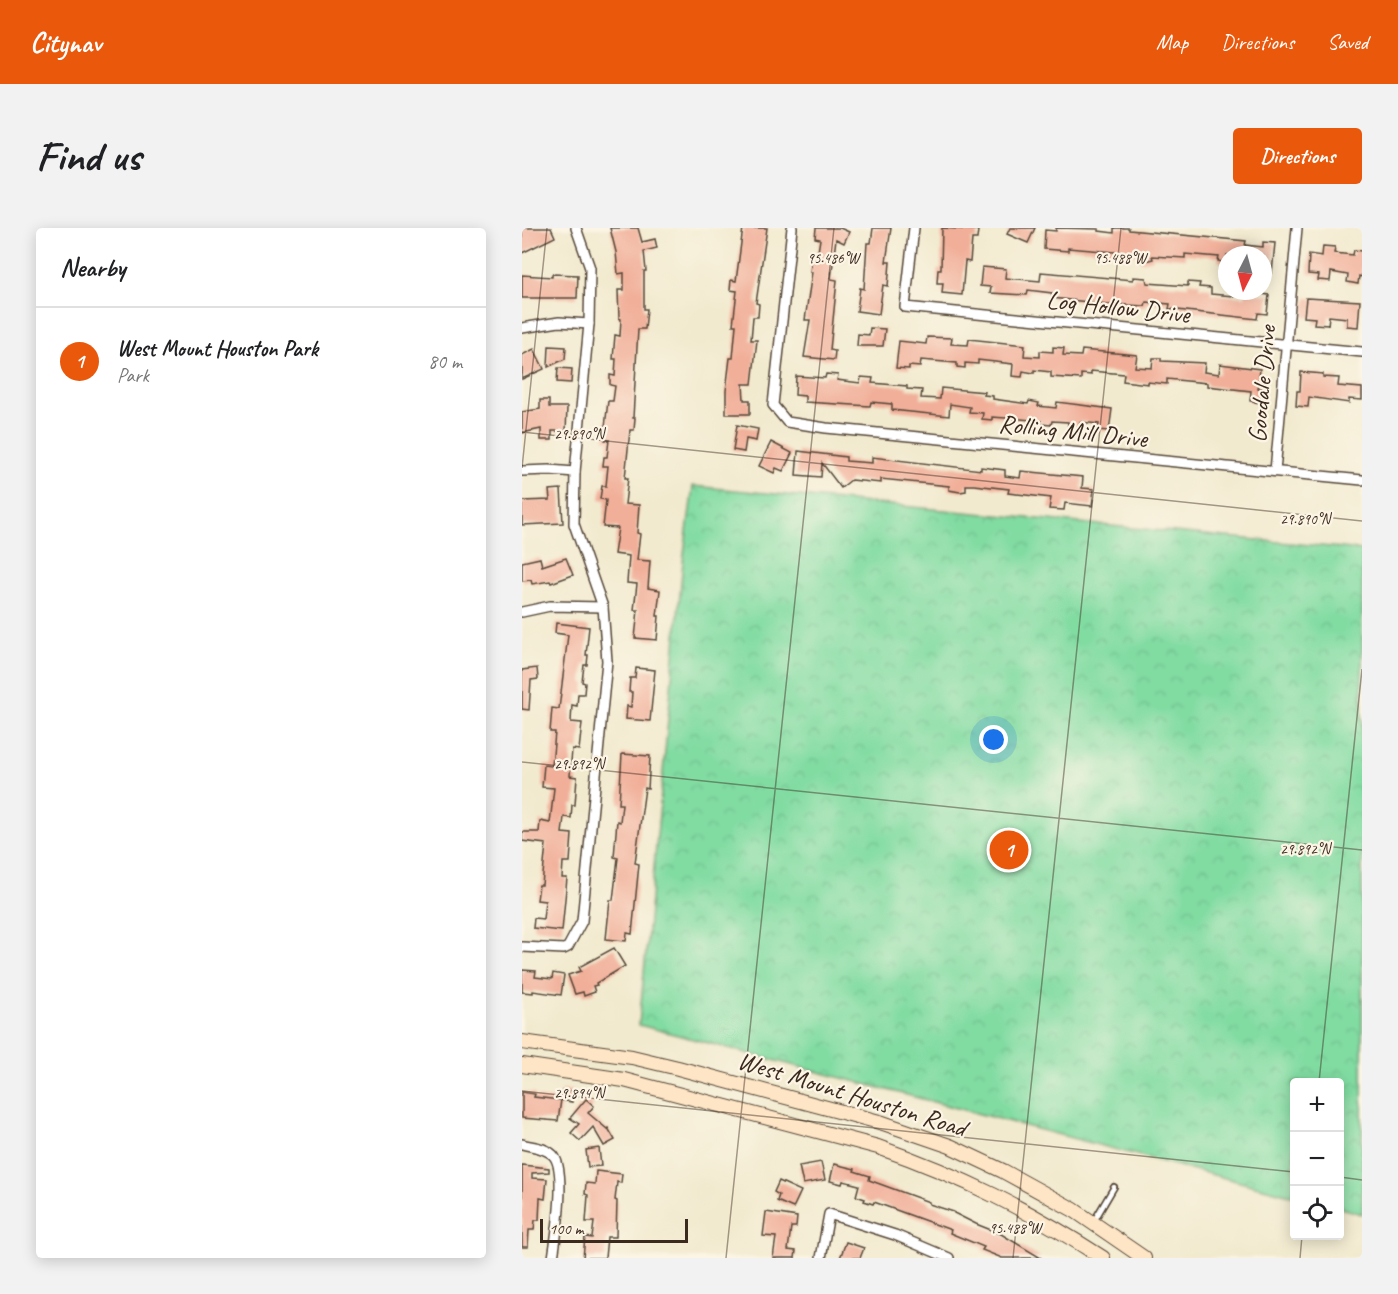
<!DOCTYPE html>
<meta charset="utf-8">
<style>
body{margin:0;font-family:Caveat,sans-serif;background:#f2f2f2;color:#202124}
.controls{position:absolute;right:18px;bottom:18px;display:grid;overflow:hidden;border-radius:6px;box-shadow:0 3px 15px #0003}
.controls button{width:54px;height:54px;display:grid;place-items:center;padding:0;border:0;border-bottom:2px solid #e0e0e0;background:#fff;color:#202124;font:30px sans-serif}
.compass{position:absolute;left:696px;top:18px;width:54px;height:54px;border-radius:50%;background:#fff;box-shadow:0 3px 15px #0003;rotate:186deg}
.scale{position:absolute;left:18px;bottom:15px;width:148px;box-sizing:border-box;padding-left:6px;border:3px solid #3b2a1e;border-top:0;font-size:16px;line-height:21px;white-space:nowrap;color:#3b2a1e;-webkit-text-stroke:4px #fcf5e5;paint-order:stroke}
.you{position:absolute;left:472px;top:512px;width:21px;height:21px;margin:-15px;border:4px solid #fff;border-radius:50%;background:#1a73e8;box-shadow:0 0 0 9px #1a73e833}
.badge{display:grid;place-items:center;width:39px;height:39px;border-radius:50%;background:#ea580c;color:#fff;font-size:20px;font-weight:700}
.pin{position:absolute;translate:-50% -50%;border:3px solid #fff;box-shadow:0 2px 6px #0006}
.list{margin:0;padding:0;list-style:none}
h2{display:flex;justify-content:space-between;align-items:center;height:78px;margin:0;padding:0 24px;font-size:26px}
h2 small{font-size:20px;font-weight:400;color:#757577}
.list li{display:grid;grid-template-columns:39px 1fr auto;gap:18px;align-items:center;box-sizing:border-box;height:108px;padding:0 24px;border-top:2px solid #e0e0e0}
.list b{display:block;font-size:22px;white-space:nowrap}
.list p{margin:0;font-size:20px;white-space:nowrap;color:#757577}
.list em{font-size:20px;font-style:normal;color:#757577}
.icon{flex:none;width:33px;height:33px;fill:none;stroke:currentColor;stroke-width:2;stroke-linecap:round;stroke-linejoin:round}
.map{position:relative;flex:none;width:840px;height:1030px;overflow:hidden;border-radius:6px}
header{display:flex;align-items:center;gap:36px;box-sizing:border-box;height:84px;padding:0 30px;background:#ea580c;color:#fff}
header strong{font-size:28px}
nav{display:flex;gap:33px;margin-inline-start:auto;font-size:21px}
.intro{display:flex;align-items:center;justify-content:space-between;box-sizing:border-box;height:144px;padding:0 36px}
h1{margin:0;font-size:42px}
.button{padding:15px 27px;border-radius:6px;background:#ea580c;color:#fff;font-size:21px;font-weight:700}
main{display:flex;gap:36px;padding:0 36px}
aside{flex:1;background:#fff;border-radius:6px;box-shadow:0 3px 15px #0003}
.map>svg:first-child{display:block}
</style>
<header>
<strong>Citynav</strong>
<nav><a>Map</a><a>Directions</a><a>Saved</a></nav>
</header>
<div class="intro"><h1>Find us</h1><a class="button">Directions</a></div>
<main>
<aside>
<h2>Nearby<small></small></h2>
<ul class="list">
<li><span class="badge">1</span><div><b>West Mount Houston Park</b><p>Park</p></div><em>80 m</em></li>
</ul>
</aside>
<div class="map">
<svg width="840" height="1030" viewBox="0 0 840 1030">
<defs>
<pattern id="park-crowns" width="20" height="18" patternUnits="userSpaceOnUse" patternTransform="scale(1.5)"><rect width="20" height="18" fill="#81dca2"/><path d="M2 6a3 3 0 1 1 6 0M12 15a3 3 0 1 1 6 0" fill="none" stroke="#70bd8b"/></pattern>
</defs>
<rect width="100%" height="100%" fill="#fcf5e5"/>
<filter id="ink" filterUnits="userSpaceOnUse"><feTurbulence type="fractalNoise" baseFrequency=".0167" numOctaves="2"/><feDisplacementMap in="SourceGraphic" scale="12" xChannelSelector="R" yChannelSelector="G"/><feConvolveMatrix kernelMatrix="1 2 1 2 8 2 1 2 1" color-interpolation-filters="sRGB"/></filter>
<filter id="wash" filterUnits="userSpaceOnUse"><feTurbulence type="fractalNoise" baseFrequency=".008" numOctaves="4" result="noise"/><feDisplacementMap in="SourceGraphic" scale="24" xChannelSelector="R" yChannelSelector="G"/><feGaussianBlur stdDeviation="1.35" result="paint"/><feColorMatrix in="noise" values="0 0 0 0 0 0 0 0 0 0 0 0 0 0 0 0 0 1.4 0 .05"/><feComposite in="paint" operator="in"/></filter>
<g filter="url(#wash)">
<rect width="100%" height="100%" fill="#f2eacf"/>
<path fill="url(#park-crowns)" stroke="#5e8360" stroke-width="1.5" d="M171,258L840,322V986L818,980V854H772V968L117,797L161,334Z"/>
<g id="blocks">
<g fill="#f1af99">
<path d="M0,0H29L33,9L0,25Z"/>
<path d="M88,0H116L120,14L133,11L135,20L122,23L124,43H122V81H125L123,101H116L111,190H113L112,202H108L103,250H106L103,276L117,277L115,305L118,306L115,332L128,333L126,360L138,362L135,388H137L135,412L113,410L116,382H112L115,356L105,355L107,328L92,326L96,300L81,299L84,272L78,271L80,258H84L86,238H81L82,229H85L87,212H83V199L86,173H91L93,158L88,157V147L93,148L94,131H91L93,107L98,108L99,91L97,90L96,62H102V45L96,46L94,24Z"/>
<path d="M221,0H245L234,75L237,76L236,89H231L229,112H235L230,156H221L222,172H228V186H204V163L208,130H211L214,97H211L215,63L208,62L209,52L214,53Z"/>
<path d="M294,0H318L327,4L322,15L314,11L309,51L315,52L308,122L313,123L312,132L282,129L288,92H283L290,44H288L290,29L295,30L298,11L293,10Z"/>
<path d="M351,0H369L364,34H368L366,58L361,57L357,86L335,83L338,60L342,61L345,15H349Z"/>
<path d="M420,0L456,2L455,11H450L448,34L443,33L440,67L420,65L421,55H415L416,41H419Z"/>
<path d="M488,0H513L506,15L485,6Z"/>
<path d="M534,0L577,1V3L592,5V0H607V2L724,13L723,17L741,19V14L753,15L750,45H741V27H705V35L696,33L697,29L663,26V30L630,28L631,31L619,34L617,26L546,20V23L522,21L523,2L534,3Z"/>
<path d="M801,18L813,19L812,25L831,27L832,22L840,23V49L837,48L836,56L825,54L826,47L809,44L808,53L796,52L797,47L786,46L787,26L800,28Z"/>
<path d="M460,39L484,41L483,50L518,53L519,44L611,52V49L624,50L625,55L666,58V54L678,55L677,59L689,60V66L723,69V64L747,67L745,86L736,85L735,91L647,81L648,76L624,74L623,78L585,76L530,70V65L506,62L505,67L468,65L469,59L458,58Z"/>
<path d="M30,46L56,47L55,70H0V47L30,49Z"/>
<path d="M784,70L838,73L836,99L825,98V90L807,88L806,97L792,96L793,90L782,89Z"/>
<path d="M348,100L363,101L361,118H335L336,106L347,107Z"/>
<path d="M405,109L430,110L429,116L446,117L447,111L503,117L502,128L518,129V123L531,124V119L542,120L541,127L559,128L560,122L615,127L613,139L630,140L631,130H639V133L683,135L682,144L697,146L698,136L738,141L736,160H740L738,175L728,173L729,163L685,158V155L645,151V156L626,154V156L601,153L602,146L569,143V147L559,146V151L529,149V144L512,142V145L501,143L500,149L490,148L491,136L456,132V136L443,135V140L435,139V135L399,132L398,139L387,138V141L374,140L377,113L404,116Z"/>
<path d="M27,118L44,119L43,131L26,139Z"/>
<path d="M12,121L22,141L0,151V127Z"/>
<path d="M36,140L50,141L49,155L35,154Z"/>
<path d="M779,144L801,146V149L817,150L816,158L840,160V172L827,171V175L787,169L786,179L774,178L775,163H778Z"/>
<path d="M304,146L316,147L315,152L338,155L339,149L351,150L350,155L385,158V161L400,162L399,170L418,171L419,160L463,164L462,167L471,168V171L506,176L507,173L517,175L516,178L534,180L535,174L590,181L587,203L576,202L577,196L558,194V200L546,199V194L530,193L529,197L519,196V193L499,191L470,189V192L460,191L461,185L447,184L448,179L428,176L427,188L370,182V176L349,174L348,178L283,174V168L273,167L274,148L303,150Z"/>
<path d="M18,172H27V179H45L44,203H30V212H19V201L0,205V184L18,181Z"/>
<path d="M215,197L236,201L234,213L224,211L222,224L211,222Z"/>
<path d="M249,214L270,225L261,243L254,240L252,245L237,238Z"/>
<path d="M276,223L324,229V233L350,235V229L459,242V239L483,242V248L498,250L499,243L561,249L560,260L572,261L570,278L543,275L542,282L527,281L529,270L486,265L487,261L452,257H444V263L438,264L427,262V258L359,251V255L329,252L319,260L300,235L299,249L274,247Z"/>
<path d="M39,261L41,295L0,297V273L28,272L27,262Z"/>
<path d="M18,330L20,338L44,330L51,347L29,355L28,353L10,356L9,352L0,353V334Z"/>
<path d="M34,395L67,399L64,427H66L65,437H62L60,454L63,455L62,466H56L55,478L50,477L49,494L60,495L57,522L50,521L48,548L55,549L53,577H50L49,590L42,589L40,605L50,606L48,634H41L40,650H45L40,703L11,700L12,690L21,691L23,673L15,672L17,657H20L24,616L0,613V604H17L18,593L28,595L32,560L20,559L22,537L30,538L33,504H28L30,480L37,481L46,407L33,405Z"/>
<path d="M15,440L16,451L9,452L7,482L0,481V442Z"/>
<path d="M114,440L133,442L128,493L104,491L105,478L109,479L110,464H107L108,450H113Z"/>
<path d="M100,526L128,528L126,561L123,560L113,635L117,636L110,706L105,705L104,713L84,711L88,672H91L96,630L92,629L95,593L98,594L100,576H97Z"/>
<path d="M92,720L103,738L74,755L75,757L71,758L73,764L62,768L61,764L53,766L46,747L59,743L57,739Z"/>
<path d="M0,742L14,743L13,749L30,751L31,745L42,747L39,767L11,763V765L0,764Z"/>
<path d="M40,862L51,863L50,874L39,872L36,893L0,890V864L13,866L12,869L38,872Z"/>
<path d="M64,871L72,878L66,885L85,901L86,900L93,912L82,918L71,899L58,913L49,905L57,896L48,890Z"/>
<path d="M77,920L79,938L66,939L64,922Z"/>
<path d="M299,934L303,952L281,956L277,938Z"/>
<path d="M312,936L333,941L332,943L348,948L347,952L407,974V976L432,984V985L454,996L479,1006L519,1030H480L460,1022L462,1019L428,1005L429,1002L352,974L351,976L342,973L343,971L334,968L337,957L321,953L320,956L308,953Z"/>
<path d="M0,937L27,940V944L10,945V950L25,951L23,971L18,970L17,992H13L12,1002H7L6,1019H0Z"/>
<path d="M74,943L100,946L99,955L95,954L93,972L95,973L94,1009H85L83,1030H61L63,1009L70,1010L72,994H64L66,967L63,966L64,955L73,956Z"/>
<path d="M257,953L279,963L271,980L255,973L257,967L252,964Z"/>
<path d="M244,984L275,989L274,999H269L266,1022L274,1023L273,1030H251L254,1009L241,1008Z"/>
<path d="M324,1014L342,1020L338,1030H318Z"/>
</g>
</g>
</g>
<g filter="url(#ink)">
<use href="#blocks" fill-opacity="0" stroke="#564739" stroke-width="1.5"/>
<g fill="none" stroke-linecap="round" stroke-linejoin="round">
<g stroke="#564739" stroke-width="8">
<path id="service" d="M572,993L592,959"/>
</g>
<g stroke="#564739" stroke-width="12">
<g id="minor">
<path d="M270,0L251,177L265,194L304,200L840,252"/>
<path d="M392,0L383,79L840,124"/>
<path d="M0,100L37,94L67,96"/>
<path d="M0,243L27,242L53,244"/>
<path d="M753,243L775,0"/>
<path d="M0,384L28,378L81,379"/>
<path d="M0,719L42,721L46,719L60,693L85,433L81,379L52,296L53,244L67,96L68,40L54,0"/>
<path d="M0,916C10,919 23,919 31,927C45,941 34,1010 31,1030"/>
<path d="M299,1030L307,986L373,1007L427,1030"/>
</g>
</g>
<g stroke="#564739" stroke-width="16">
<g id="secondary">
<path d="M0,814L110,829L156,840L361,895L428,918L481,943L552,982L622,1030"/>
<path d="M0,837L102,852L356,919C439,948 507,982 581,1030"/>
</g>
</g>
<use href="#service" stroke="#fff" stroke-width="4.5"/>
<use href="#minor" stroke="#fff" stroke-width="9"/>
<use href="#secondary" stroke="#fee5c5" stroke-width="14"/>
</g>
</g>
<path fill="none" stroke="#3b2a1e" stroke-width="1.5" stroke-opacity="0.45" d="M0,204L840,293M0,240L25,0M0,534L840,622M797,854L840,441M0,863L772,944M818,949L840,952M204,1030L312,0M491,1030L599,0M778,1030L780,1008"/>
<g text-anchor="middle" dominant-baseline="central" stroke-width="4.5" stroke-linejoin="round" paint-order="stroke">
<g font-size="26" fill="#3b2a1e" stroke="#fcf5e5">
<text transform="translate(596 79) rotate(6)">Log Hollow Drive</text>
<text transform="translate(740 156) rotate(-85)">Goodale Drive</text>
<text transform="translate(551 203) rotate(6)">Rolling Mill Drive</text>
<text transform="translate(330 866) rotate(17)">West Mount Houston Road</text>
</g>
</g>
<g font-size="15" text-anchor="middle" fill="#3b2a1e" stroke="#fcf5e5" stroke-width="4.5" stroke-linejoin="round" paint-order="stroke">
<text x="311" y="35">95.486°W</text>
<text x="598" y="35">95.488°W</text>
<text x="57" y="211">29.890°N</text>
<text x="783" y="296">29.890°N</text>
<text x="57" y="541">29.892°N</text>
<text x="783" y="626">29.892°N</text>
<text x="57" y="870">29.894°N</text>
<text x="493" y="1005">95.488°W</text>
</g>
</svg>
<div class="controls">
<button>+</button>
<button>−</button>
<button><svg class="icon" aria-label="locate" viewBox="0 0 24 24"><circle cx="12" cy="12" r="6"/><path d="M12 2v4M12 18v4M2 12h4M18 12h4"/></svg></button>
</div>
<svg class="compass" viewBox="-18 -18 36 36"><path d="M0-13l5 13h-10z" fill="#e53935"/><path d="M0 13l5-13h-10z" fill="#757577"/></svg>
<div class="scale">100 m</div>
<div class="you"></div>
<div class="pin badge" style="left:487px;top:622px">1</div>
</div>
</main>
